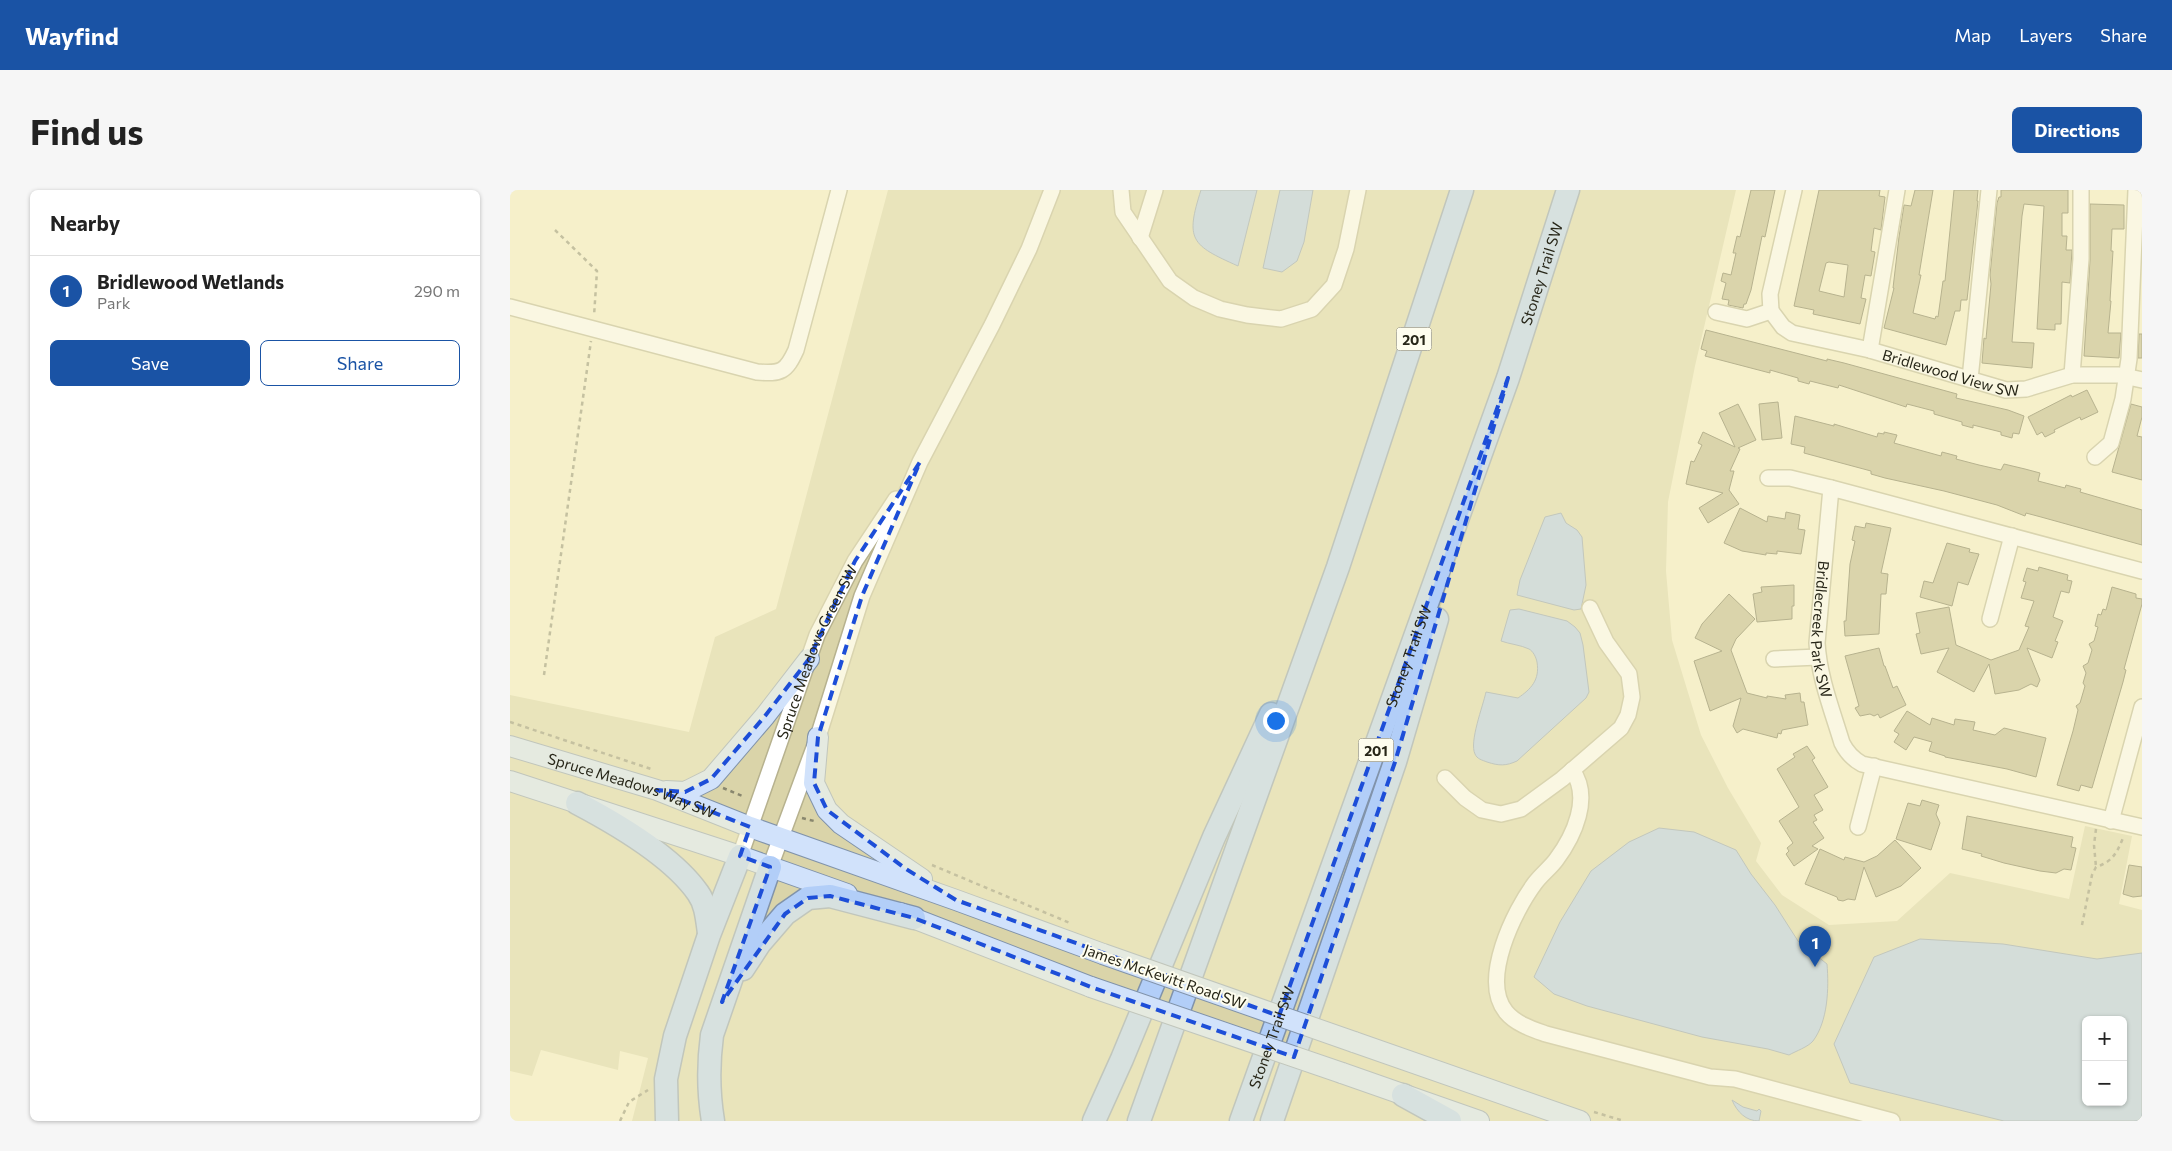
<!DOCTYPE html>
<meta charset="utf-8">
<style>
body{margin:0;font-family:Commissioner,sans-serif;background:#f6f6f6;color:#222}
.controls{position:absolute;right:15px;bottom:15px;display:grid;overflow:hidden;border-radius:8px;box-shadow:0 1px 4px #0004}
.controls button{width:45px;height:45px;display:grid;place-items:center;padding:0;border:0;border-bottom:1px solid #e0e0e0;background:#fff;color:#222;font:25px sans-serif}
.you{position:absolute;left:765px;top:530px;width:18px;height:18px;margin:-12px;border:4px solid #fff;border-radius:50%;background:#1a73e8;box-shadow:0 0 0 8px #1a73e833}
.badge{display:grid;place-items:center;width:32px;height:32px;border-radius:50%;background:#1a53a5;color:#fff;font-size:16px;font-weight:700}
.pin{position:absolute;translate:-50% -41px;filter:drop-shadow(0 1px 2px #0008)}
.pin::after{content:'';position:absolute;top:26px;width:18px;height:15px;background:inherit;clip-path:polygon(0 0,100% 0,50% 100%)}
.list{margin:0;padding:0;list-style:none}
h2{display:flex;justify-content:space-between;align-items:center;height:65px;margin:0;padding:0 20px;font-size:21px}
h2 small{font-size:16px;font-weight:400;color:#767676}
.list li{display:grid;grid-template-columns:32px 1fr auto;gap:15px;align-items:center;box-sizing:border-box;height:70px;padding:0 20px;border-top:1px solid #e0e0e0}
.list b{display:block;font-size:19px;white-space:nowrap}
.list p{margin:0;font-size:16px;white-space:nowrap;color:#767676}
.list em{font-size:16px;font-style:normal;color:#767676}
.actions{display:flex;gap:10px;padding:15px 20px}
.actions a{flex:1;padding:11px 0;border:1px solid #1a53a5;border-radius:8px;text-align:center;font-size:18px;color:#1a53a5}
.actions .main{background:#1a53a5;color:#fff}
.map{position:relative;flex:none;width:1632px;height:931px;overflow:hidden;border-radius:8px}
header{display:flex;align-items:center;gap:30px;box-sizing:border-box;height:70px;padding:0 25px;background:#1a53a5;color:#fff}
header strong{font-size:24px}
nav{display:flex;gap:28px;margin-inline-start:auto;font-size:18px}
.intro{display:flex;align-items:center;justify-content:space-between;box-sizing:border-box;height:120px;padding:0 30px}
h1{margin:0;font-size:35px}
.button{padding:12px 22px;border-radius:8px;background:#1a53a5;color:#fff;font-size:18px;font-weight:700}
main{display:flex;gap:30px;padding:0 30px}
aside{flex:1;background:#fff;border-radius:8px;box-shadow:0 1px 4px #0004}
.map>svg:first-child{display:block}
</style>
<header>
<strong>Wayfind</strong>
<nav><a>Map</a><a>Layers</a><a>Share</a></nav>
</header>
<div class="intro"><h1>Find us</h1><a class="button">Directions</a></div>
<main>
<aside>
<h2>Nearby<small></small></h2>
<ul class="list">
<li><span class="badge">1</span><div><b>Bridlewood Wetlands</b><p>Park</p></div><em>290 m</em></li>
</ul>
<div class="actions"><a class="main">Save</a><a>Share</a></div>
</aside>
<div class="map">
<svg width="1632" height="931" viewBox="0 0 1632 931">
<rect width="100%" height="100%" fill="#f5f0cb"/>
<path fill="#dad4a9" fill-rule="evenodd" d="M378,0H1226L1185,176L1158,312L1156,381L1162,450L1191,545L1218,598L1251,653L1246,671L1272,705L1319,735L1387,731L1440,683L1559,709L1575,636L1622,646L1609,714L1632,720V931H122L138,868L110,861L108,880L31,860L22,886L0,881V505L179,542L205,447L266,419ZM1576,830H1613V912H1576Z"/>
<g fill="#abc5eb" stroke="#8395ac" fill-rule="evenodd">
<path d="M691,0H747L728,76C681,55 675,50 691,0Z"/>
<path d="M770,0H803L794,52L787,71L772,82L753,78Z"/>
<path d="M1051,323L1056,333L1067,340L1072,347L1076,395L1071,419L1064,420L1007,405L1010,390L1035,327Z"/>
<path d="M1009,419L1057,431L1065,437L1070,443L1073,455L1079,502L1076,508L1007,571C996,576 989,576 977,572C972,570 967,569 965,564C959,552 973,516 976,502L1008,508C1021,499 1030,490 1027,472C1026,467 1023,461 1019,459C1011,455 999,454 991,451L1000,420Z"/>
<path d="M1149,638L1184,642L1226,660L1241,684L1265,715L1288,751L1317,774C1319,798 1318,831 1303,851C1298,857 1286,861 1279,865L1258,859L1192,847L1077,816L1044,804L1024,787L1050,732L1081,681L1119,652Z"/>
<path d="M1410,749L1493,754L1587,769L1632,763V931H1494L1340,893L1324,854L1364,767ZM1576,830H1613V912H1576Z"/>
<path d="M1222,910L1233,917L1247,921L1249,919L1251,921L1249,931C1236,931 1227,922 1222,910Z"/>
</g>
<g fill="#b8b285" stroke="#6b6746" fill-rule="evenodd">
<path d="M1241,0H1265L1255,47L1252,46L1241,100L1236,114H1234L1233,118L1218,115L1219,110L1212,109L1216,93L1211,91L1213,83L1221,85L1226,63H1223L1227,46L1230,47Z"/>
<path d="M1309,0H1370L1369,6L1375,7L1371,40L1364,38L1361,61L1365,62L1361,86L1355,85L1351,108L1356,109L1350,134L1303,124L1304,120L1284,116ZM1319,72L1338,75L1334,107L1309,101L1316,73Z"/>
<path d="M1405,0H1423L1409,85H1411L1403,123L1425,129L1426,126L1428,127L1433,91H1435L1444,0H1468L1467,11H1468L1457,110H1451L1450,121H1445L1436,155L1374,138L1384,98H1383L1389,47L1394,15L1401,16Z"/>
<path d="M1491,0H1558V23H1552V46H1557L1556,60H1562L1560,93L1552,92L1551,134H1545V140L1527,139L1534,16L1514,14L1512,26L1502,152L1524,153L1522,178L1472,173L1474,148L1476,149L1481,94L1480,85L1487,13L1489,7H1491Z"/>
<path d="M1580,14L1614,15V39H1602L1601,61H1603L1600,111H1601L1598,143H1611L1609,168L1574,166L1580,70Z"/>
<path d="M1196,140L1317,171V169L1334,173L1447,204L1446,208L1498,220L1514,226L1509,244L1503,243L1502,248L1491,245V242L1463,235V238L1452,235V232L1424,224V221L1397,214L1396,217L1329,195L1328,198L1300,191L1299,194L1288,191V188L1260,180V183L1195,166L1197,161L1191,159Z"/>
<path d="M1629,144H1632V168H1628Z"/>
<path d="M1577,200L1588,222L1571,230L1570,227L1544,240L1545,242L1535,247L1532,242L1527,245L1518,227L1561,205L1562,207Z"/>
<path d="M1268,212L1272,248L1252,250L1249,214Z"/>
<path d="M1228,214L1246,250L1228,258L1230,259L1220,281H1224L1219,300L1229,314L1198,333L1189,318L1213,303L1176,294L1181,271L1184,272L1192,255L1188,253L1193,242L1225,257L1209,223Z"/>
<path d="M1621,214L1632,217V227L1627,246L1632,247V290L1602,282Z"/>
<path d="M1285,226L1324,236V234L1367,247L1368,243L1374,244V242L1387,245L1384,253L1431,266L1432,262L1447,266L1446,269L1469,275L1491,280L1494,274L1515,279L1530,283L1528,291L1555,298L1556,295L1571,299L1570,302L1632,320V355L1531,327L1516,323L1515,326L1487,315L1434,301L1375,288L1361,284V281L1294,263L1295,257L1281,254Z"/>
<path d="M1230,318L1257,332L1258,326L1275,329L1276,322L1290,325L1288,339L1295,340L1291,364L1267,361V364L1256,363V365L1232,361L1214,353Z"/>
<path d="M1356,333L1381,338L1371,383L1378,384L1376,404H1371L1369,444L1335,446L1334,431H1336L1340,374L1345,351L1342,350L1345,336L1355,338Z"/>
<path d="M1437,353L1460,359L1459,362L1469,364L1458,395L1448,392L1442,416L1410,407L1414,391L1423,393Z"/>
<path d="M1529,377L1558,385L1557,390L1562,391L1559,403L1551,401L1543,427L1553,431L1545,451L1548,452L1542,468L1517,458L1530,490L1527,497L1521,494L1509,500L1485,504L1479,474L1464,502L1427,482L1439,458L1411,464L1406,444L1410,443L1406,423L1439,417L1446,455L1481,470L1509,460L1519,437L1515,436L1524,411L1511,408L1516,392L1513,391L1517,378L1528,381Z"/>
<path d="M1284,395V416H1282V429L1247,432L1243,404L1252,402L1251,397Z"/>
<path d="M1602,397L1626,404V408L1632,409V414L1614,479L1616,480L1613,492L1582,598L1571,595L1569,601L1547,595L1563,541L1568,520L1566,516L1570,513L1575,496L1573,493L1576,483L1573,476L1578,473L1582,460L1579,454L1584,451L1588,437L1585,436L1588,424L1591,425L1593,419L1596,420Z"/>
<path d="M1219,404L1245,429L1226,449L1221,460L1237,503L1257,508V506L1276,509L1275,505L1290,503L1291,512H1294L1298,535L1272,540L1271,544L1268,543L1267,548L1233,539L1227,543L1223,536L1231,508L1200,521L1184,471L1212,461L1185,448L1192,434Z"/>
<path d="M1369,458L1374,476H1375L1383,498L1387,496L1396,515L1370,528L1368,524L1364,526L1360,524L1350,526L1345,518L1349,516L1335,466Z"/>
<path d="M1397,521L1420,535L1422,528L1444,535L1445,529L1465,532L1463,540L1485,545L1494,538L1536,548L1526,587L1497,579L1435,567V566L1419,561L1422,552L1404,547L1396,560L1384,552L1389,544L1384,541Z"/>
<path d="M1297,556L1305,568L1302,570L1318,597L1304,605L1313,620L1304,625L1307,630L1303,632L1314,648L1302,656L1308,659L1284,676L1276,664L1279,661L1277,658L1283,653L1269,631L1289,617L1267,579L1285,567L1283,564Z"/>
<path d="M1412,610L1429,615L1426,624L1430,633L1421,660L1386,649L1398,613L1410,616Z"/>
<path d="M1457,626L1563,647L1561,657L1566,658L1561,680L1554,679L1546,683L1530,681L1494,673L1471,666L1472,664L1452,659Z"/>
<path d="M1385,650L1411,678L1391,696L1366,707L1354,677L1345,710L1338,709L1333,711L1328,710L1327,707L1295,694L1310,659L1334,670L1335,667L1354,672L1367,666Z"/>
<path d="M1619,675L1632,677V706L1623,707L1613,704Z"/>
</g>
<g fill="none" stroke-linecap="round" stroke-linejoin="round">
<g stroke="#b7b28f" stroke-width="18">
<g id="minor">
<path d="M611,0L613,22L660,91L684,108L710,119L737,125L771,129L802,119L824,95L836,59L848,0"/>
<path d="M630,48L645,0"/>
<path d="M0,117L247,182C271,184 276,182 286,160L329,0"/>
<path d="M1261,121L1260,104L1284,0"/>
<path id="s1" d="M1206,122L1237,129L1261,121L1273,137L1282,143L1360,160L1496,200L1516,199L1562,185H1609L1632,190"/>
<path d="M1360,160L1387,0"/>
<path d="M1562,185L1571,69V0"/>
<path d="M1460,189L1479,0"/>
<path d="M1585,267L1601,253L1613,209L1619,169L1626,0"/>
<path d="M1258,288H1280L1321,298"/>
<path id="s2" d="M1632,381L1321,298L1307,453C1309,487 1322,520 1332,553C1337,563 1343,569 1352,574L1632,637"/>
<path d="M1480,429L1502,346"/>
<path d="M1264,469L1308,467"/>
<path d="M1062,580C1082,607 1064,646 1046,670C1040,678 1031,685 1025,693C1004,721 970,790 996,822C1006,834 1022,839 1036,844L1200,887L1225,889L1382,931"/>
<path d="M935,588L955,608L972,620L991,624L1011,619L1052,589L1111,538L1118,525L1122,507L1119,484L1096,452L1080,418"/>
<path d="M1601,631L1632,517"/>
<path d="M1348,637L1364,576"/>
<path id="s3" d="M230,666L307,445L345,371L386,309"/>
<path d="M260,677L308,547L352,406L410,272L482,135L519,59L542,0"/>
</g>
</g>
<g stroke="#8193aa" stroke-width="22">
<g id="major">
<path d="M308,547L304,593L317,620L331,634L412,689"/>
<path id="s4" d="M0,556L147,600L240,637L446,710L593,764"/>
<path d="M0,591L230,666L337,704"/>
<path d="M156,601L175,602L201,589L255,526L299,469"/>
<path d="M390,723L581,797"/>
<path d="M844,852L1070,931"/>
<path d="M832,883L969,931"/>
</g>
</g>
<g stroke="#8193aa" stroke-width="25">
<g id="highway">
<path d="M67,613C105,633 163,667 188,703C196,714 197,729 199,743"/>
<path d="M233,779L250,753L275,724L298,708L320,706L404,728"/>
<path d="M893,905L940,931"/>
<path d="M157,931L156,889L165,846L199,745L230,666"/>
<path d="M203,931C198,901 198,875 202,845L260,677"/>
<path d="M584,931L612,869L704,647L761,524"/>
<path d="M629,931L828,377L952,0"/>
<path id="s5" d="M731,931L998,188L1058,0"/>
<path d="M762,931L885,572L927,429"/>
</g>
</g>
<g stroke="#89876e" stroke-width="2.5" stroke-dasharray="4 4" stroke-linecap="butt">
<path d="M45,40L87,81L84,126"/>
<path d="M34,485L81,151"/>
<path d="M0,532L141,579"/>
<path d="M213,598L235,607"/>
<path d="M292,628L304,631"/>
<path d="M1586,639L1584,655L1586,677"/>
<path d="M422,675L560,733"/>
<path d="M1572,735L1582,685L1586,677C1602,672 1607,663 1613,648"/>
<path d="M1084,922L1114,931"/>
<path d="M110,931L119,912L138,900"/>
</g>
<use href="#minor" stroke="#fff" stroke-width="15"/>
<use href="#major" stroke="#d1e2fb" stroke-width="20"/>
<use href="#highway" stroke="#b2cef8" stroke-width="22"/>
<g stroke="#8193aa" stroke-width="22" stroke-linecap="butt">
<g id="major-bridge">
<path d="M593,764L844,852"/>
<path d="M581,797L832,883"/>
</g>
</g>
<use href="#major-bridge" stroke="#d1e2fb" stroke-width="20"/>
</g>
<path d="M0 0H1632V931H0ZM998,188L885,572L784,867L581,797L404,728L320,706L298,708L275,724L212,812L260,677L230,666L240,637L147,600L175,602L201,589L255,526L299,469L345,371L410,272L352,406L308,547L304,593L317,620L396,679L446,710L769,826Z" fill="#f5f0cb" fill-opacity=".55" fill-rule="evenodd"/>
<path fill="none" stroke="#1d4ed8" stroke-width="4" stroke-dasharray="10 6" stroke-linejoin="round" d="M998,188L885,572L784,867L581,797L404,728L320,706L298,708L275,724L212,812L260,677L230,666L240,637L147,600L175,602L201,589L255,526L299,469L345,371L410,272L352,406L308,547L304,593L317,620L396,679L446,710L769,826Z"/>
<g text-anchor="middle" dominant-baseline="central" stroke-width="4" stroke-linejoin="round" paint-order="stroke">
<g fill="#fefdee" stroke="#686658" stroke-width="1">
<rect x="886.5" y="137.5" width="35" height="23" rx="4"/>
<rect x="848.5" y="548.5" width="35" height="23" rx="4"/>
</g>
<g font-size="14" font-weight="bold" fill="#272618">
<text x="904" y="149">201</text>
<text x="866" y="560">201</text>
</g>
<g font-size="15" fill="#272618" stroke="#fefdee">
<text stroke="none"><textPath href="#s5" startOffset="899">Stoney Trail SW</textPath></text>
<text stroke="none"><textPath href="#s1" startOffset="252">Bridlewood View SW</textPath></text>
<text stroke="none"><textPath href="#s2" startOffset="464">Bridlecreek Park SW</textPath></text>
<text stroke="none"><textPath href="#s3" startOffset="218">Spruce Meadows Green SW</textPath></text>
<text stroke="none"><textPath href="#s5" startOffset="494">Stoney Trail SW</textPath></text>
<text stroke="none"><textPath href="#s4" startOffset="128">Spruce Meadows Way SW</textPath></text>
<text transform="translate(655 786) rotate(19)">James McKevitt Road SW</text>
<text stroke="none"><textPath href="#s5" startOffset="89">Stoney Trail SW</textPath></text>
</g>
</g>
</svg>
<div class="controls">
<button>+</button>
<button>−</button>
</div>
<div class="you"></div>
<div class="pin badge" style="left:1305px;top:777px">1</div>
</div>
</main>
